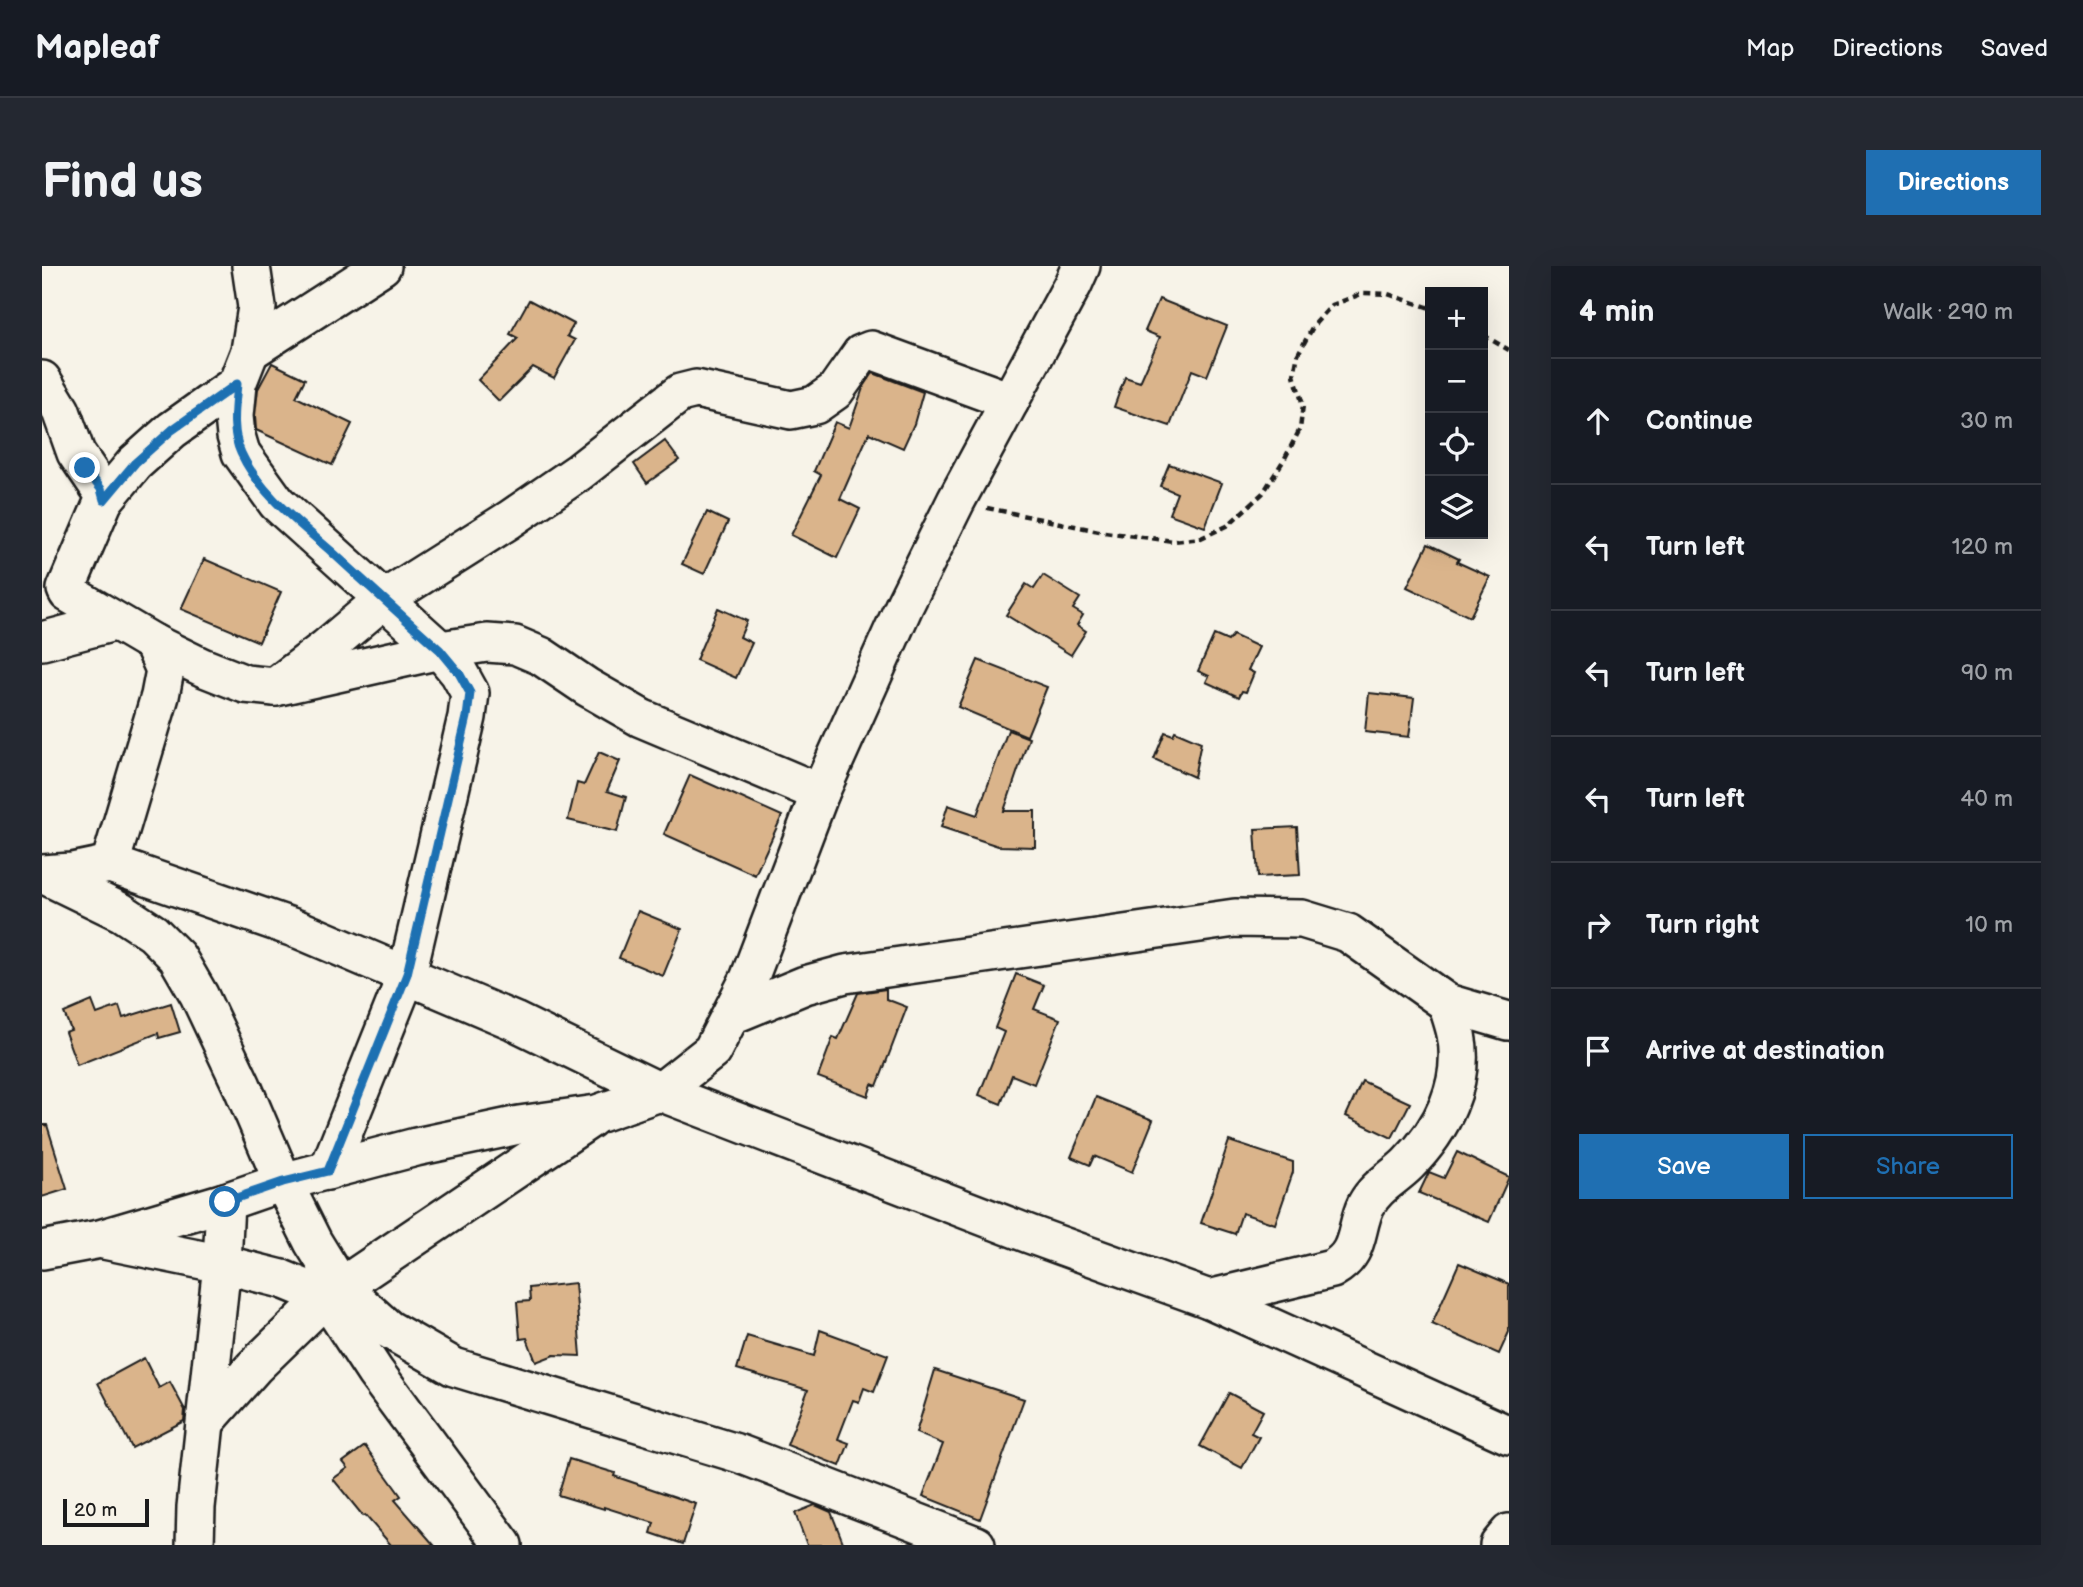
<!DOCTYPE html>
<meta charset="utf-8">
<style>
body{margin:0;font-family:"Balsamiq Sans",sans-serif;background:#242831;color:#f1f3f6}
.controls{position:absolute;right:21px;top:21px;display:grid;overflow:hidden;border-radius:0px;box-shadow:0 7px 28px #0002}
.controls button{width:63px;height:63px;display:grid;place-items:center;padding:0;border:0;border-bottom:2px solid #363941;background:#171b24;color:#f1f3f6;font:35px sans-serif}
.scale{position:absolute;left:21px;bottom:18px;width:86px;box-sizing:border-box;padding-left:7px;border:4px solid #1c1c1c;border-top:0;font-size:19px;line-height:24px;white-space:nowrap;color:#1c1c1c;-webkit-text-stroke:5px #f7f3e8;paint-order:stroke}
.stop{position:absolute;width:21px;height:21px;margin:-16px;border:5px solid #1f6fb2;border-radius:50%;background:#fff}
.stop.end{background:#1f6fb2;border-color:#fff;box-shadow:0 2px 7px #0008}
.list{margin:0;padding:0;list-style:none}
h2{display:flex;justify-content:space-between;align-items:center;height:91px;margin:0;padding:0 28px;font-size:30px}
h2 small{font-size:23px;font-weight:400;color:#9ea1a6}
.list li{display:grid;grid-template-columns:46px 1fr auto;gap:21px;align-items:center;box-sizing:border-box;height:126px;padding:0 28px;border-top:2px solid #363941}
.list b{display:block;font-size:26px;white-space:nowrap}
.list em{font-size:23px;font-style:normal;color:#9ea1a6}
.actions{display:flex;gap:14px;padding:21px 28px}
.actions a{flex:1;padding:16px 0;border:2px solid #1f6fb2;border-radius:0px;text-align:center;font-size:24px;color:#1f6fb2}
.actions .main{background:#1f6fb2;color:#fff}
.icon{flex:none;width:38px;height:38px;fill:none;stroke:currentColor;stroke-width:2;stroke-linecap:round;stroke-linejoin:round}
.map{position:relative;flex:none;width:1467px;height:1279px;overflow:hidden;border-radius:0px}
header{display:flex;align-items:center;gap:42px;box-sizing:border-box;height:98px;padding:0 35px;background:#171b24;border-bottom:2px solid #363941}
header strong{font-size:33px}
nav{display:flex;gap:38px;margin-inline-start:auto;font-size:24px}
.intro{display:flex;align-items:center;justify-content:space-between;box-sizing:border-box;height:168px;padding:0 42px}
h1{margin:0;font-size:49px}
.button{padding:18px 32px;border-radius:0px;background:#1f6fb2;color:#fff;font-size:24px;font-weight:700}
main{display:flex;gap:42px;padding:0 42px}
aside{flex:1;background:#171b24;border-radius:0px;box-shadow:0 7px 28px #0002}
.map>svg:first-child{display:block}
</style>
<header>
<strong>Mapleaf</strong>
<nav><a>Map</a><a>Directions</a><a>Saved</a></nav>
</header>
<div class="intro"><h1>Find us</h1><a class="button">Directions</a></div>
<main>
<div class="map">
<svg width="1467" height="1279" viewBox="0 0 1467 1279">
<rect width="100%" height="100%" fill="#f7f3e8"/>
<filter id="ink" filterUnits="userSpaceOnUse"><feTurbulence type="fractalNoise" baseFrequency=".0143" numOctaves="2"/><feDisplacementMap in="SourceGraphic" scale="14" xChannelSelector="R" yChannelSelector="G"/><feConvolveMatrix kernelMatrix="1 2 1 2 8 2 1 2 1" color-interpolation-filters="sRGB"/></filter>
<g filter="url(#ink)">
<g fill="#dab48b" stroke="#1c1c1c" stroke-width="2">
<path d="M1117,33L1185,60L1165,110L1150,104L1128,160L1072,141L1083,111L1098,116L1118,71L1103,65Z"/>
<path d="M487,34L532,58L525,70L533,74L512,112L491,101L457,135L436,114L476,72L468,68Z"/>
<path d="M230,97L263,113L254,131L310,158L290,199L214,164L213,150L216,123Z"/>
<path d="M831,107L881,126L872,158L861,182L827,167L798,233L818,243L795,292L749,269L779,209L772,205L793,156L807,162L821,122Z"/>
<path d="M623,175L637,194L605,217L592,198Z"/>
<path d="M1127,198L1180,217L1163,261L1127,248L1135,227L1118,220Z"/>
<path d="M665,246L686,256L662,308L640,298Z"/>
<path d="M1386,278L1417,293L1415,296L1448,311L1428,351L1365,321Z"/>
<path d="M162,293L239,326L217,376L139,343Z"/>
<path d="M1001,309L1038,332L1031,343L1041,349L1035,359L1044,365L1029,389L964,349L984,318L992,323Z"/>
<path d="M676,342L705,355L698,371L710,377L694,412L654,394Z"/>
<path d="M1172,369L1186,375L1191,369L1217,381L1206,404L1212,407L1204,426L1200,425L1197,431L1164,416L1167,410L1156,405Z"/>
<path d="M936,394L1005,421L985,470L916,441Z"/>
<path d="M1327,427L1372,432L1367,471L1323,466Z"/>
<path d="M966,464L987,472L962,545H993V581L956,580L899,561L906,539L935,549Z"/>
<path d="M1133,465L1159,476L1152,511L1112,493L1123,466L1131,469Z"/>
<path d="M557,486L578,495L565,525L584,531L575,566L526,554L535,517L542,519Z"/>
<path d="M648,509L740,550L713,609L622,568Z"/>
<path d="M1255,561L1258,609L1216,611L1213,563Z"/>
<path d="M596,645L640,663L621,710L577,692Z"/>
<path d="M974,708L1002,719L992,743L1018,753L992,818L970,809L959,838L937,829L962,766L953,762Z"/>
<path d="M844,723V733L865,741L835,820L830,818L826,830L776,811L791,771L796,773L816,727Z"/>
<path d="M50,735L55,748L77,740L81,752L129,737L138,766L117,772L116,767L35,799L23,766L29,764L22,747Z"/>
<path d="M1320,815L1368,837L1350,872L1304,850Z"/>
<path d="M1054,831L1111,854L1090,906L1052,890L1048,899L1029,891Z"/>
<path d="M0,859H5L25,923L0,931Z"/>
<path d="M1187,875L1251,896V906L1233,958L1200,947L1193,968L1159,957Z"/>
<path d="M1415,886L1467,911L1447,956L1377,927L1387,906L1402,912Z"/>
<path d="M1417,997L1467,1018V1066L1457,1088L1390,1058Z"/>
<path d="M533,1017L539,1090L512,1089L494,1096L485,1072L478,1073L475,1036L488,1035L487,1022Z"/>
<path d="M778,1064L846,1089L832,1126L822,1122L817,1136L811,1134L796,1173L807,1177L798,1200L745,1179L766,1124L695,1103L705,1070L772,1090Z"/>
<path d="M102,1092L117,1122L128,1116L143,1144L142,1155L90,1182L56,1117Z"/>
<path d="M893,1104L982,1133L938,1253L881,1230L901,1178L874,1167Z"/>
<path d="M1187,1127L1221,1145L1209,1167L1217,1171L1200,1202L1158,1180Z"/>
<path d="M323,1180L359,1230L353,1234L392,1279H349L323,1249L321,1250L291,1213L306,1202L301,1196Z"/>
<path d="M527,1193L573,1207L572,1210L654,1238L641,1278L609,1267L612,1257L562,1241V1243L516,1229Z"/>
<path d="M773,1239L789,1246L802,1279H765L753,1247Z"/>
</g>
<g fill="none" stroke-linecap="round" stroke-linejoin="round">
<g stroke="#1c1c1c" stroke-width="42">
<g id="minor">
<path d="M209,0L215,41L208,85L195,118L192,150L194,170L199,187L235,237L398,384L417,407L428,427L425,451L365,708L286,905"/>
<path d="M208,85L340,0"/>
<path d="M0,114L19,145L34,187L61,227L62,234L24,323L26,327L111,377L123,404L118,430L68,598"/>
<path d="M62,234L93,197L130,164L195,118"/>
<path d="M0,375L72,356"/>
<path d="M111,377L160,401L203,418L233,421L398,384L445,377L473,379L499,390L545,421L599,452L778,527"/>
<path d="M233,421L284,382L342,333L467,254L537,206L638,127L654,123L749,144L773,139L793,125L819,88L829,84L968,135"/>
<path d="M0,608L30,606L68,598L258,664L472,755L618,826L987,968L1167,1033L1467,1169"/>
<path d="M3,609L79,646L111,667L135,691L157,729L200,820L241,916L271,976L298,1020L346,1063L412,1101L698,1188L934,1279"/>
<path d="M690,749L763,719L803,708L1193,652L1260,653L1306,667L1405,737L1466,755"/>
<path d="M62,974L180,998L240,1013L284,1031L333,1106L461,1279"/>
<path d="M0,984L58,973L183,936L241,916L374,881L477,859L555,848L618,826L670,785L707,713L778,527L863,338L914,235L1031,18L1039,0"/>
<path d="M1167,1033L1290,1003C1319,987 1312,964 1324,939C1335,919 1351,913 1366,898C1400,864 1424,817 1414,768C1412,758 1408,747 1405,737"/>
<path d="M165,1154L212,1101L284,1031L548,853"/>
<path d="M153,1279L154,1241L180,998L183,936"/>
<path d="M1457,1279L1467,1267"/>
</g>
</g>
<g stroke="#1c1c1c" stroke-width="4.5" stroke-dasharray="7 5" stroke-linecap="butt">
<path d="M1441,69L1467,84"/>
<path d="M945,242L1062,266L1131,275L1159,272L1185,260L1221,227L1243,192L1258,163L1261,139L1252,109L1256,88L1272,59L1290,39L1322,27L1346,28L1388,42"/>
</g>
<use href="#minor" stroke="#f7f3e8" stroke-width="37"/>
</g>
</g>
<g fill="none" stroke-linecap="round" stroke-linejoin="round" filter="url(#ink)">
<path stroke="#1f6fb2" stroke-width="9" d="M43,202L59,223L62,234L93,197L130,164L195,118C193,141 189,165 199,187C218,228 257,257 290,286C326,319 362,352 398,384L417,407L428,427L425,451L365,708L286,905L241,916L183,936"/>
</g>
</svg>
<div class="controls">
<button>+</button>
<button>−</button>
<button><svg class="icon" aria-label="locate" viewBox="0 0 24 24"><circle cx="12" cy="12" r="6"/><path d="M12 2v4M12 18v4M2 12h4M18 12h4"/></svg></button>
<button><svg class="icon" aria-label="layers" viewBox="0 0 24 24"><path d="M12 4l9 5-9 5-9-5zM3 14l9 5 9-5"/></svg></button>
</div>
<div class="scale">20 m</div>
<div class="stop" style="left:183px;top:936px"></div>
<div class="stop end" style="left:43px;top:202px"></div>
</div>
<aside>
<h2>4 min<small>Walk · 290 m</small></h2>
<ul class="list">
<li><svg class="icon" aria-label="ahead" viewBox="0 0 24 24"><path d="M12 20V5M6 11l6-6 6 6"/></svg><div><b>Continue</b></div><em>30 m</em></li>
<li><svg class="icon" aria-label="left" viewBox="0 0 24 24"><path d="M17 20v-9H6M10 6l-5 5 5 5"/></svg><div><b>Turn left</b></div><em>120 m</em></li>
<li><svg class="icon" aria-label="left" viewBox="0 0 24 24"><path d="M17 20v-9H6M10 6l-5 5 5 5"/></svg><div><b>Turn left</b></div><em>90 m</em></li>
<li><svg class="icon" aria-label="left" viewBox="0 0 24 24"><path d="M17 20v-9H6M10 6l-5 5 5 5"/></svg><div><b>Turn left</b></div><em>40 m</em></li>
<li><svg class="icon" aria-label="right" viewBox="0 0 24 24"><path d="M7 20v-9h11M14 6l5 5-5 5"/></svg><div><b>Turn right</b></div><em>10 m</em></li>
<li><svg class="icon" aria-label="arrive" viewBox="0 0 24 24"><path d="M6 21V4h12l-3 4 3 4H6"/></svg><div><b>Arrive at destination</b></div></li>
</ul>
<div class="actions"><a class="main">Save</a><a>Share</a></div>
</aside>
</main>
